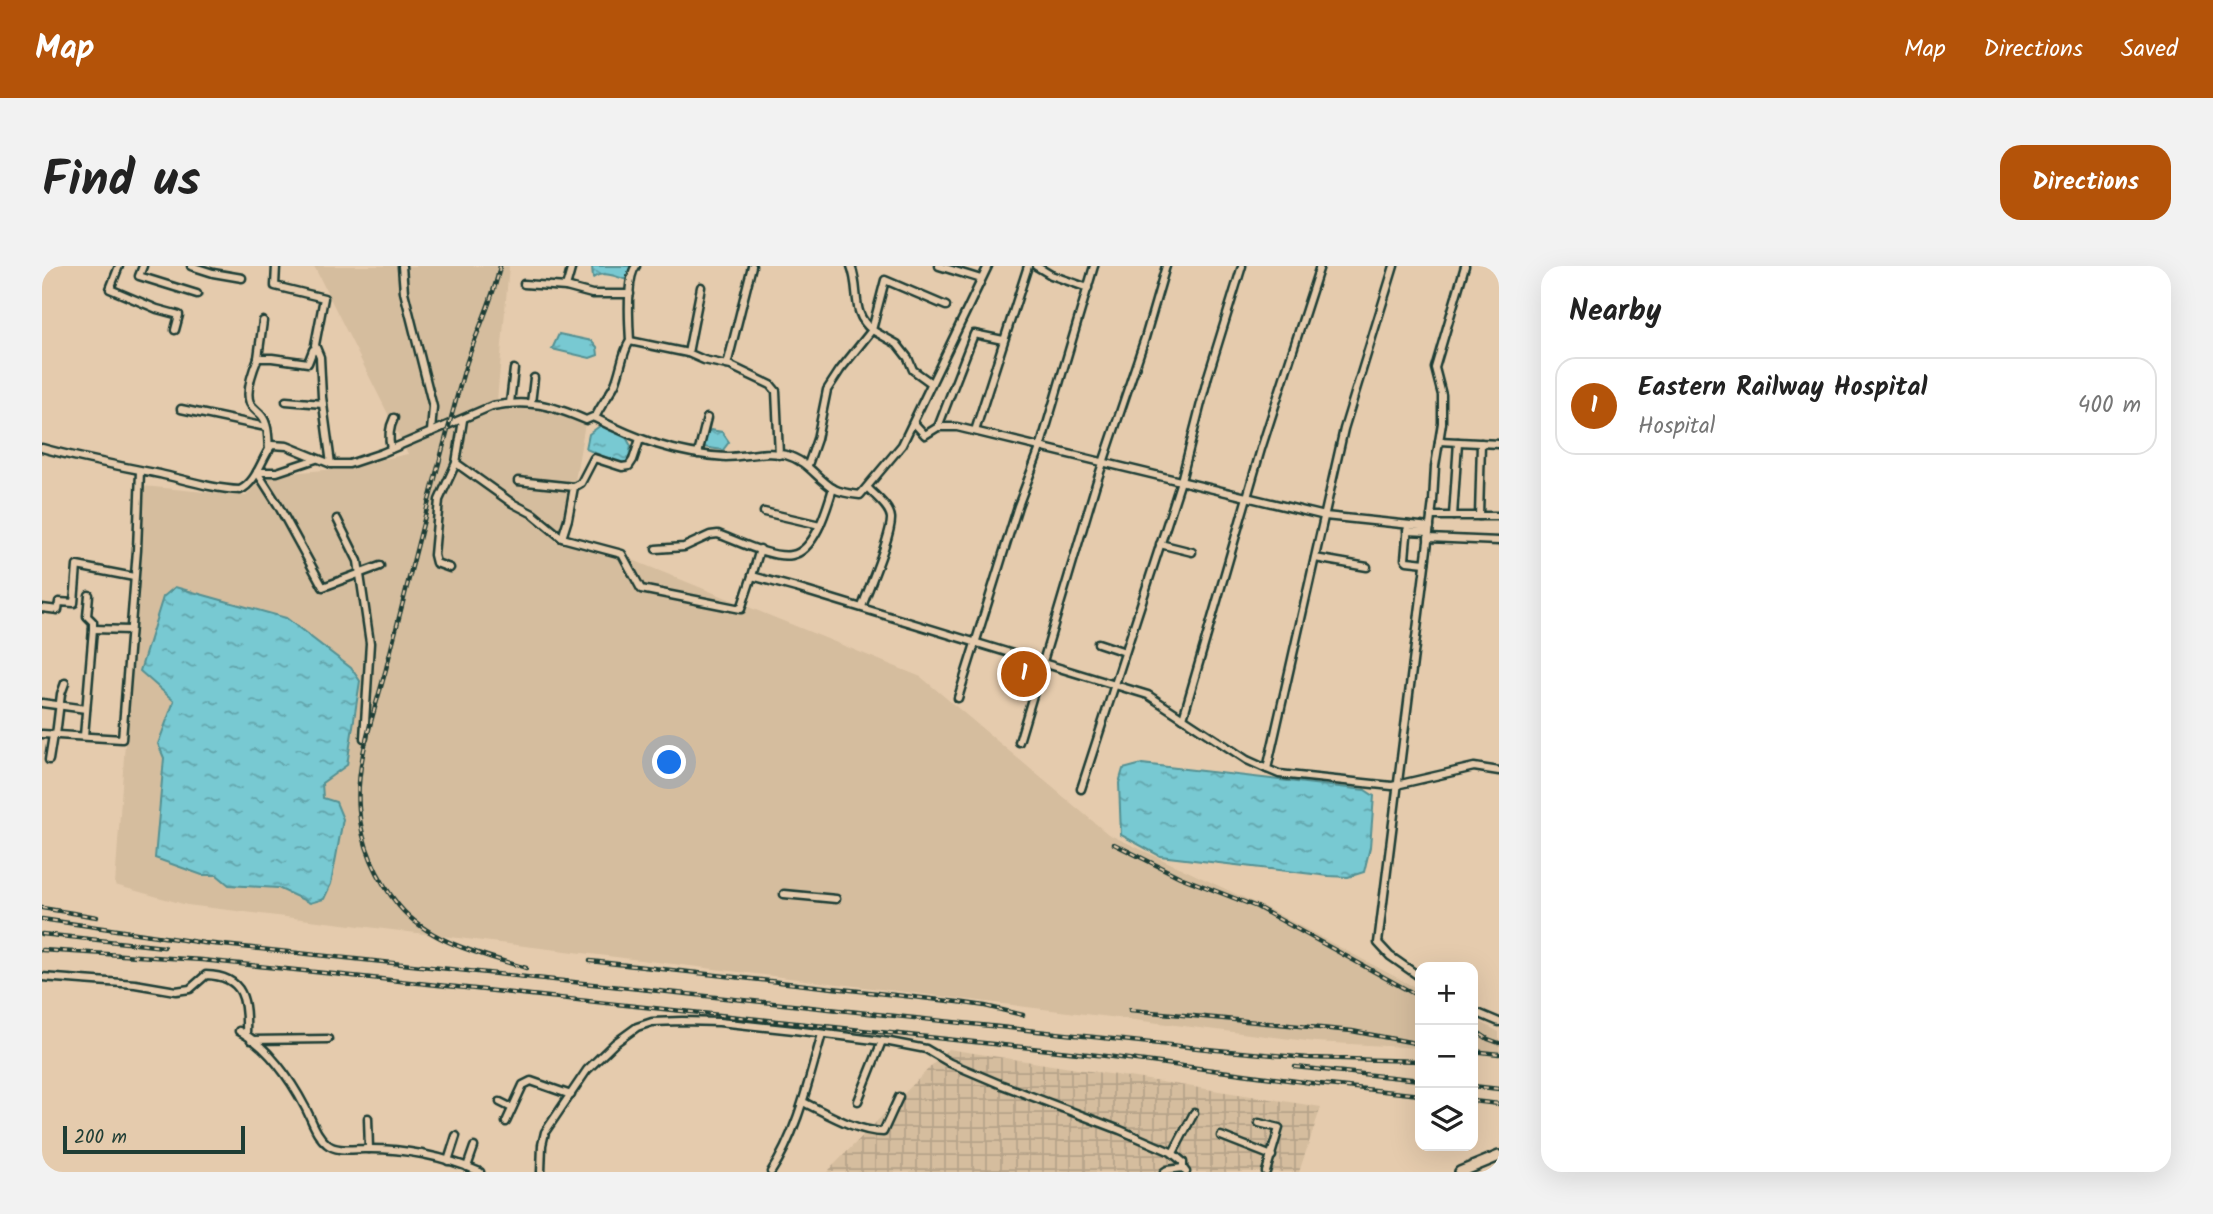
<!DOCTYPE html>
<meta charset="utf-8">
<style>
body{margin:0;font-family:Kalam,sans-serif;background:#f2f2f2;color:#222}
.controls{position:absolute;right:21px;bottom:21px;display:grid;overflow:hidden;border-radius:14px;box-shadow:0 7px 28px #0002}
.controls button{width:63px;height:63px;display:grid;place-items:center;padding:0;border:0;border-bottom:2px solid #e0e0e0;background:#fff;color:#222;font:35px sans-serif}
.scale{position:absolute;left:21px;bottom:18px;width:182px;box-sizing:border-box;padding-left:7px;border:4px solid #1f3d34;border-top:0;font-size:19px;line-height:24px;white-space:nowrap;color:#1f3d34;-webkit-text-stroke:5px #e5cbad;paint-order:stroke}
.you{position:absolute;left:628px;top:497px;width:24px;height:24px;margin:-18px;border:5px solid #fff;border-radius:50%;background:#1a73e8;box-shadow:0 0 0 10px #1a73e833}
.badge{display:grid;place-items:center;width:46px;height:46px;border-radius:50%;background:#b45309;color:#fff;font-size:23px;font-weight:700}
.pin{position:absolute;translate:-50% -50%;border:4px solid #fff;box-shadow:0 2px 7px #0006}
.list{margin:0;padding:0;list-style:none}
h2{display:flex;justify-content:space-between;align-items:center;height:91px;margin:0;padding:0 28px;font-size:30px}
h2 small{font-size:23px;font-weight:400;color:#767676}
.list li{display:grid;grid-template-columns:46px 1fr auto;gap:21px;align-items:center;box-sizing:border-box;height:98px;margin:0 14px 14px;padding:0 14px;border:2px solid #e0e0e0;border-radius:21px}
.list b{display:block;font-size:26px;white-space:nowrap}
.list p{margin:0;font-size:23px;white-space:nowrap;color:#767676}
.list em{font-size:23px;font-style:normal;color:#767676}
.icon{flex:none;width:38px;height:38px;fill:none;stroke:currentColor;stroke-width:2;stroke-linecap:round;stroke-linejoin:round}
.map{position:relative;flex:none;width:1457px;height:906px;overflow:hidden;border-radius:21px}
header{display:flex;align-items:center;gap:42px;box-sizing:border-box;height:98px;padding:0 35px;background:#b45309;color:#fff}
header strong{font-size:33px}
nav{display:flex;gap:38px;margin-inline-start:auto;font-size:24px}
.intro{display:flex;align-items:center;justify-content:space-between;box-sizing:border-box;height:168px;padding:0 42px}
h1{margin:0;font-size:49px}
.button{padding:18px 32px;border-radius:21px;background:#b45309;color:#fff;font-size:24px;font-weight:700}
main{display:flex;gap:42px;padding:0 42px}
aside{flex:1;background:#fff;border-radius:21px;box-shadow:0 7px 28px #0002}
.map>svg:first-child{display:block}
</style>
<header>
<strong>Map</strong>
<nav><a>Map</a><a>Directions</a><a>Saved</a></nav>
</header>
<div class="intro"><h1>Find us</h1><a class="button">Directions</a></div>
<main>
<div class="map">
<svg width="1457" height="906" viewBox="0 0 1457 906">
<defs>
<pattern id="industrial-grid" width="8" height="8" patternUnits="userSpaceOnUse" patternTransform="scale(1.75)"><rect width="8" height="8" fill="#d5bd9e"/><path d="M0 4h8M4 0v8" fill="none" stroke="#b6a389"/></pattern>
<pattern id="water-ripples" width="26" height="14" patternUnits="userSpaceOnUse" patternTransform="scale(1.75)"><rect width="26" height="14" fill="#78c9d2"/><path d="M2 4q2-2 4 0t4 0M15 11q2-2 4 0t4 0" fill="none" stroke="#62a4ab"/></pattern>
</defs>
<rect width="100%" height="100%" fill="#e5cbad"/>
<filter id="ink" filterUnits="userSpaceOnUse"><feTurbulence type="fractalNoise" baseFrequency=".0143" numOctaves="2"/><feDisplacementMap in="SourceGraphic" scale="14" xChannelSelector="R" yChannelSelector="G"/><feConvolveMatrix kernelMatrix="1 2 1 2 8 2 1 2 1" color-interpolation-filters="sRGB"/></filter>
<g filter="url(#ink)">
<g fill="#d5bd9e">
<path d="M272,0H467L455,135L500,141L543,157L524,267L879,411L1066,568L1226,643L1378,724V782L1274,776L145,639L73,619L101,220L204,230L222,209L295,203L366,188Z"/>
<path d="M1431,752L1457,766V787L1431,785Z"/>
</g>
<path fill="url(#industrial-grid)" d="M906,783L1279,841L1257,906H785Z"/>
<g fill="url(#water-ripples)" stroke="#549193" stroke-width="2">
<path d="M550,0H592L588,15C575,11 562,4 551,12Z"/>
<path d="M517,68L550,75L555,81L556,89L548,92L510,83Z"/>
<path d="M559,159L581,166L589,180L586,196L579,198L544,183L547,168Z"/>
<path d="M669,164L680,166L687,176L681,184L660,181L662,168Z"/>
<path d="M133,321L244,352L309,402L318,415L305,499L280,517L281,532L294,536L301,553L289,618L282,633L268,637L236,622L187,619L175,609H160L113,592L122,492L116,478L132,435L98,405L121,331Z"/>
<path d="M1100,498L1323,524L1332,530L1328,581L1322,606L1306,611L1287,610L1118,590L1079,569L1077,517L1081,503Z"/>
</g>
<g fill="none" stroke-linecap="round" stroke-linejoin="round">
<g stroke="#1f3d34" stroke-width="11">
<g id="street">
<path d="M77,0L68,23L115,43L137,49L133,64"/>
<path d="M101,0L97,10L155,28"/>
<path d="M149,0L171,7L200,12"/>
<path d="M234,0L233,20L282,32L273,79L278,91L280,131L289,198"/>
<path d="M360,0L362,26L391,141L389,166"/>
<path d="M809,0C819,26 808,46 830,64L843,14L904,40"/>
<path d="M897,0L939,13"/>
<path d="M994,0L1009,9L1046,22"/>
<path d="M1352,0L1302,163L1225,503L1237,508L1350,520L1432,501L1457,505"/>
<path d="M482,18L524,21L550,28H588"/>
<path d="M524,21L530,0"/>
<path d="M221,55L216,92H230L266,97L271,84L275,85"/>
<path d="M588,75L646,87L662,94L689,100L729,119L734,125L737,189"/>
<path d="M646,87L659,21"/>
<path d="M216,92C211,104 203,125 208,137C211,143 216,145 220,150C227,159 226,173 227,184"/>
<path d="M685,99L710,0"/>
<path d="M244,135L281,138"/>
<path d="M468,137L472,103"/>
<path d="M489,137L492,112"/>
<path d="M139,143L224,161"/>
<path d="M553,152C558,140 567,130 573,118C579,104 580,87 588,75C587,58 584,12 594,0"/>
<path d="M421,154L414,197L470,237L491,248L520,272L580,288L599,323L699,343L710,310L754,322L1106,429L1205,494L1225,503"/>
<path d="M872,157L883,169L896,161H915L1283,250L1388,261"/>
<path d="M896,161L932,68L961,74"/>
<path d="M933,165L986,0"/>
<path d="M1397,175L1457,178"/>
<path d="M0,182C39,193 78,200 118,208C144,214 171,223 198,224C215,216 219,193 230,179L245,180L289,198H307L340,187L450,140C488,133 509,139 544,154L551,151C596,174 634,188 684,191C703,191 725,184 744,189C766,195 774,212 792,223C800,227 809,228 818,229L860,179L946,0"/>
<path d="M349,183C346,171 347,162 352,152"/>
<path d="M656,188L665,152"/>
<path d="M274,193L235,206H215L236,239L281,321L338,300"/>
<path d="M766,199L775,173L785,124L798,104L830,64L855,78L866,92L871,104L889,117"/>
<path d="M476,215L532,221"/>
<path d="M722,246L778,259"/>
<path d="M1389,250H1457"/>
<path d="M1411,250L1416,176"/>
<path d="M1437,250L1439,177"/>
<path d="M295,253L316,295L328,377L322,472"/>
<path d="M1366,259L1363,293L1365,295L1383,297"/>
<path d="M1365,265L1387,266"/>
<path d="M520,272L526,253L532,221L539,217L552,192L580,201L587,200L591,194L598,173"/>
<path d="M1386,272L1457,275"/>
<path d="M1118,278L1150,286"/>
<path d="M614,283L642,281L668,269L676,268C695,275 731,293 750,289C773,285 785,242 791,222"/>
<path d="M1273,292L1325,301"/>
<path d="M408,302L394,297L392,289L397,234L414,197"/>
<path d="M710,310L718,283"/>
<path d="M820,341C826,323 850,269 849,252C848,241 833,230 826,222"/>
<path d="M0,342L16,344L17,336L32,337L35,300L92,311"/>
<path d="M51,363L88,364"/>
<path d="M1056,377L1083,386"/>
<path d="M916,432L976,240L998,182L1052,0"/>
<path d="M0,437L44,443"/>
<path d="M1141,452L1219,183L1278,0"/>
<path d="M0,468L80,473L95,284L98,205"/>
<path d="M42,470L51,363V356L45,350L47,329"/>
<path d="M977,476L1054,218L1103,72L1124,0"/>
<path d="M7,494L11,469H14L19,428L23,417"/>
<path d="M1039,523L1139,215L1166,110L1200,0"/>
<path d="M742,628L794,633"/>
<path d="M0,711L93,718L134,725L148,723L164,709C203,710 205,735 204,769"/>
<path d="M1378,711L1348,690L1336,677L1391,235L1393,200L1400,157V129L1393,102L1423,0"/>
<path d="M1431,745L1457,756"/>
<path d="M197,765C225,779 249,814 263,841C270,854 274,869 285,878C294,886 311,883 322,883C360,882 402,890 438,906"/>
<path d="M209,774L286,773"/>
<path d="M816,835L840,775"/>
<path d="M458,836L470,842"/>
<path d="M761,836C786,848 813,865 841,866L857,831"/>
<path d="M326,852L327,883"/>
<path d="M464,856L481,819L489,815L529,829"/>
<path d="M1217,857L1237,862L1224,906"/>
<path d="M1179,870L1230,890"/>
<path d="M1131,887L1152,847"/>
<path d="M406,895L414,870"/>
<path d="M425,901L432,881"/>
<path d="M499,906L500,879L503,866L545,804L573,777L595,761L610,756L640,755L677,756L752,764L848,776L884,783L908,797L960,819L1078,864L1129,886L1141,896V902L1144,906"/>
<path d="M729,906C755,867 767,813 780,768"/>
<path d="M1122,906L1125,904L1141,902"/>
</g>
</g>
<g stroke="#1f3d34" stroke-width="14">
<path id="secondary" d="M1418,906L1457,890"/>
</g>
<use href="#street" stroke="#e5cbad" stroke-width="6"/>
<use href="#secondary" stroke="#e5cbad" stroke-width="9"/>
<g stroke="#1f3d34" stroke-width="4.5">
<g id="rail">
<path d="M458,0C451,36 432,70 422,105C394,204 369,304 344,403C332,448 313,497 317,543C319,578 335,613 357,640C388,677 439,688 484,702"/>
<path d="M1072,578L1138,611L1215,641L1378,731"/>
<path d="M0,642L55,651"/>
<path d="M0,653L162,677L1175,784L1266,792L1378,795"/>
<path d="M0,668L122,681"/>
<path d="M0,684L160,694L1064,790L1277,818L1378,829"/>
<path d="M548,695L916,736L943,740L981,749"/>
<path d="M1088,744L1310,765L1378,778"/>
<path d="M1431,763L1446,773L1457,777"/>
<path d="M1431,785L1457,788"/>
<path d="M1253,801L1378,814"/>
<path d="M1431,820L1457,823"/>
<path d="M1431,835L1457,838"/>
</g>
</g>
<use href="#rail" stroke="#e5cbad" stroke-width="2" stroke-dasharray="5" stroke-linecap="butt"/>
</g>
</g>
</svg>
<div class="controls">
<button>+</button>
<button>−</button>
<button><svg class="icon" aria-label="layers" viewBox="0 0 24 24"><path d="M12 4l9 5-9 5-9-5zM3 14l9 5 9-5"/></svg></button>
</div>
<div class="scale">200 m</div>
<div class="you"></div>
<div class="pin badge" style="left:982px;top:408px">1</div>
</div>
<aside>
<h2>Nearby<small></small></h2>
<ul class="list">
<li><span class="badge">1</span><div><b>Eastern Railway Hospital</b><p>Hospital</p></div><em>400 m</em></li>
</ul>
</aside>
</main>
